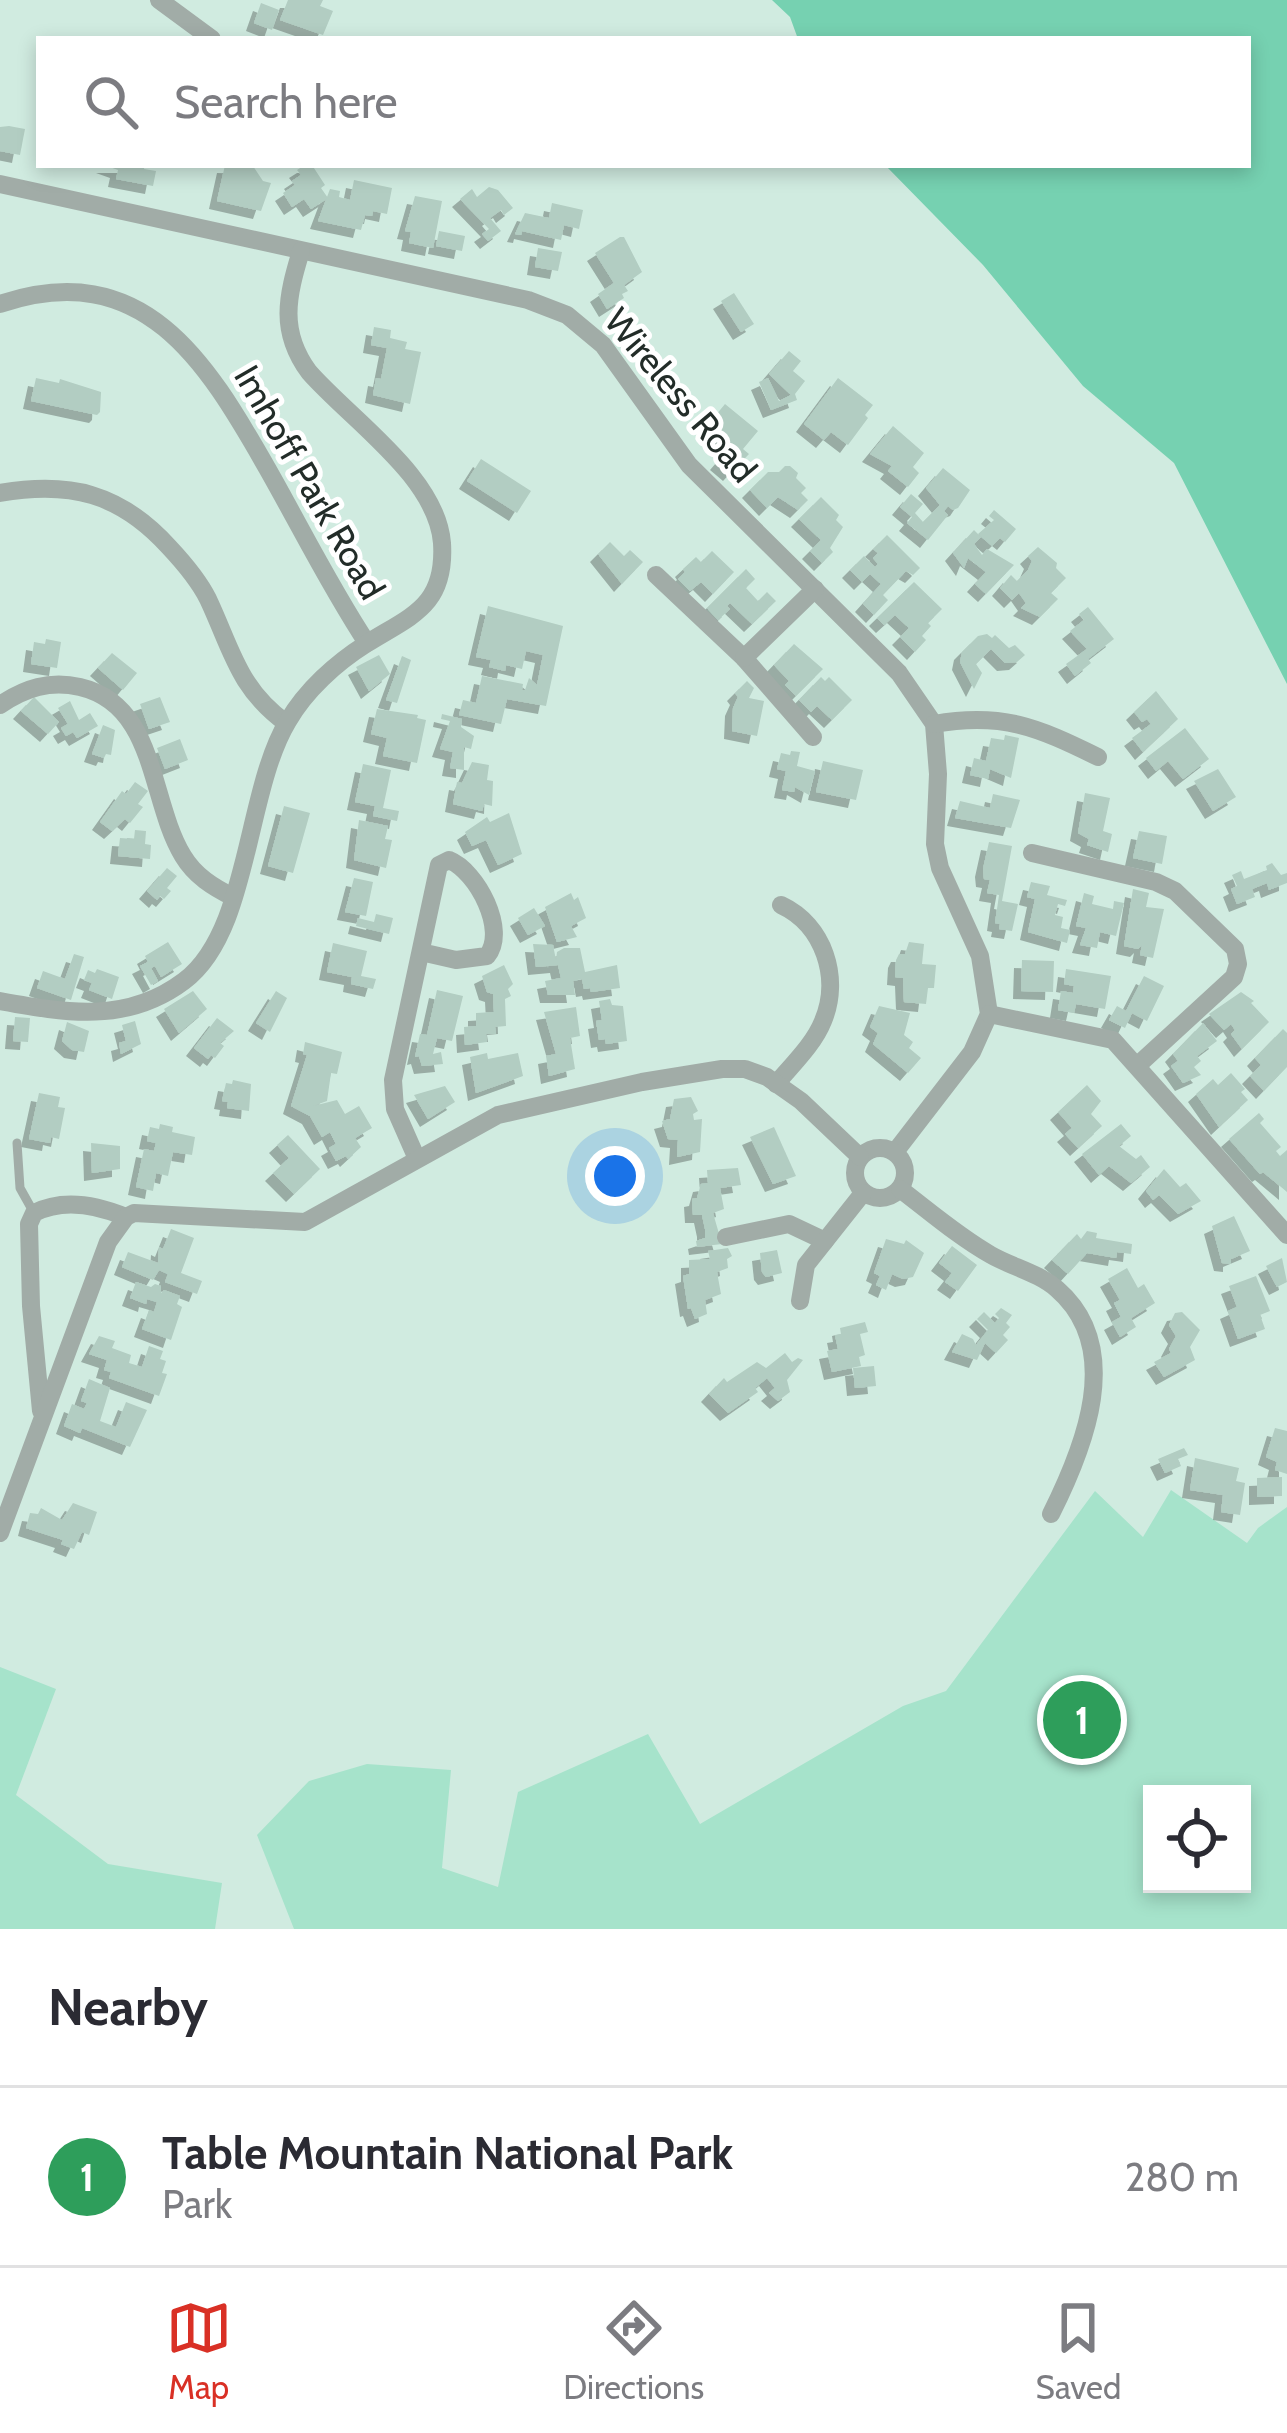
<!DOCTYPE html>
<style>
body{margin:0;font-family:Cabin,sans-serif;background:#f7f7f7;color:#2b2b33}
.controls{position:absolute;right:36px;bottom:36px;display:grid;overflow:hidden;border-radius:0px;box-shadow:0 6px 18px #0003}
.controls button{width:108px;height:108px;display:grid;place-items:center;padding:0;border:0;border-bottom:3px solid #e1e1e2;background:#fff;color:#2b2b33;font:60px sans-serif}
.you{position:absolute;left:615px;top:1176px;width:42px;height:42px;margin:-30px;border:9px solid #fff;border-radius:50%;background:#1a73e8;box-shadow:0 0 0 18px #1a73e833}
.badge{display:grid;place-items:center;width:78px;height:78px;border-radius:50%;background:#d93025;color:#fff;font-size:39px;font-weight:700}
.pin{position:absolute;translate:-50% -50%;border:6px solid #fff;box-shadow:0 3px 12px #0006}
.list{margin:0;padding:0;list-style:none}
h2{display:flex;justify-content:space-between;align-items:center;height:156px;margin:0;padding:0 48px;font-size:51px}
h2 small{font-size:39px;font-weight:400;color:#7c7c81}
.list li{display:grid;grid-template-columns:78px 1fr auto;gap:36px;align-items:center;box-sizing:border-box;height:180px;padding:0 48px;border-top:3px solid #e1e1e2}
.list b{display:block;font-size:45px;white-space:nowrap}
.list p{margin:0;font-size:39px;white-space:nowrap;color:#7c7c81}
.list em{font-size:39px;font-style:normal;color:#7c7c81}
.icon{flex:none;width:66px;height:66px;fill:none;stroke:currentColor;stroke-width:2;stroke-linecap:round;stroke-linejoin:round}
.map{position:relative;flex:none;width:1287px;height:1929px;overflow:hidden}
.search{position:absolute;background:#fff;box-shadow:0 6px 18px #0003;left:36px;right:36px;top:36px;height:132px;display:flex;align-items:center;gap:30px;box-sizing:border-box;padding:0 42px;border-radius:0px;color:#7c7c81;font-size:45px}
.sheet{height:336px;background:#fff}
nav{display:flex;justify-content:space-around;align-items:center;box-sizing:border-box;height:168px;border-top:3px solid #e1e1e2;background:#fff;font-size:33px;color:#7c7c81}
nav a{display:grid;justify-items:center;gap:6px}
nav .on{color:#d93025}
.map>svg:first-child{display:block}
</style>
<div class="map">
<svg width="1287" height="1929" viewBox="0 0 1287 1929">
<defs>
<filter id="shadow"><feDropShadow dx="-8" dy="8" stdDeviation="0" flood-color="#0004"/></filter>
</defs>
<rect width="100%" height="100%" fill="#d0ebe0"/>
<g fill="#a6e3cb" fill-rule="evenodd">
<path d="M1171,1490L1247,1543L1258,1528L1287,1507V1929H294L257,1835L309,1781L367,1764L451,1770L442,1868L498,1887L518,1792L648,1734L700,1824L903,1706L946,1691L1095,1491L1143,1537ZM1242,1794V1884H1152V1794Z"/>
<path d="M0,1667L56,1689L16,1795L108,1864L222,1883L215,1929H0Z"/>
</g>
<path fill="#76d1b1" d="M772,0H1287V684L1174,463L1083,386L983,265L885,165H1248V39H798L790,17Z"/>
<g fill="#b2cdc2" filter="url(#shadow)">
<path d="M288,0H323L320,6L333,11L323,35L280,20Z"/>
<path d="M261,3L279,10L272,30L254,23Z"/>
<path d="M9,126L25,129L20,155L0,151V127Z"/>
<path d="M104,165H145L144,169L156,171L153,186L116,179L118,170Z"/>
<path d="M225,165L253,166L263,181L271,183L261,211L217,201Z"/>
<path d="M305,165H312L325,185L321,188L328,198L311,209L304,199L292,207L283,193L295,185L292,181L301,175L297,170Z"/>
<path d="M354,180L392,188L387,214L373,211L372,216L365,215L361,230L318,221L330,189L340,191L339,197L350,200Z"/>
<path d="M489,187L498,190L513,208L504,215L501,210L490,218L501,231L488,241L482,234L489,229L460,199L472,189L477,197Z"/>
<path d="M415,196L442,201L433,248L409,243L411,232L405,231Z"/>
<path d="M552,203L583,210L579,229L564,225L561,240L522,231L521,235L515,234L525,213L549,218Z"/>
<path d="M439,231L465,236L462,251L436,246Z"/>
<path d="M620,237H624L642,272L624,285L628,291L622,294L624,298L607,309L598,294L614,283L595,253Z"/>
<path d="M538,248L562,252L558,271L535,267Z"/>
<path d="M734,293L754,324L741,332L721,301Z"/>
<path d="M374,327L391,330L390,338L407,342L405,349L421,352L410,404L373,395L376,378L381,379L387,348L371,345Z"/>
<path d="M789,351L801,361L793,371L805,381L795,394L797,400L771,410L759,382L768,378L779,401L791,395L769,374Z"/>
<path d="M36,378L59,383L60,379L101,392L100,412L97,415L31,401Z"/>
<path d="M838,378L873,405L865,415L868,418L848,445L831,432L824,440L804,424Z"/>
<path d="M725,404L758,431L743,449L749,454L731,473L718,462L731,447L706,427Z"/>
<path d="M893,426L924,453L913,467L919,473L908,487L888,471L892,466L870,454Z"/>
<path d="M481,459L531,491L517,513L467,481Z"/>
<path d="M785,466H790L798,473L796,478L806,488L801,493L808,500L798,510L778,497L767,508L750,490L768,472H779Z"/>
<path d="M943,468L970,490L958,508L953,510L948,506L944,511L948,515L928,540L907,523L912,517L900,507L911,494L923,504L915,513L923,522L940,505L926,488Z"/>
<path d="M821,497L839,515L836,520L843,527L830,548L833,552L822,563L810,551L821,540L799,519Z"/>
<path d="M994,510L1016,529L1005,542L1000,538L992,546L978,534L994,520L989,516Z"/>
<path d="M974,530L981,537L974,544L982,555L987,549L1014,565L986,594L975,584L986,572L968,558L964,568L953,553Z"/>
<path d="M887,535L920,568L913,575L906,571L883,595L888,600L874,615L863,604L881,584L870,574L862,582L850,570L864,556L875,567L878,564L873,558L878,553L873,549Z"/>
<path d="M610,542L624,556L630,550L643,562L622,584L598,554Z"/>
<path d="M1038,547L1057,563L1056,568L1066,578L1051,593L1058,599L1040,617L1021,608L1026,603L1019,593L1012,600L1000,588L1011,575L1017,581L1028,570L1032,561L1028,556Z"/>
<path d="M712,551L734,572L713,594L701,582L690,591L678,579L685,572L683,569L696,557L701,562Z"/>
<path d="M746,569L755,579L746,588L758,601L767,592L776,601L752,624L730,603L727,606L730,609L718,620L707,608Z"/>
<path d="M914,582L942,609L928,623L931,626L922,636L926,640L915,652L900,637L909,628L895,615L884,625L877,618Z"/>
<path d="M488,606L563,626L546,706L507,699L501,724L459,715L463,700L476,703L482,676L523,684L522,690H525L529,678L537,685L543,655L526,651L522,669L506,665L505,671L489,667L491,660L476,657Z"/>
<path d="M1088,607L1114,639L1088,659L1091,663L1075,676L1066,664L1087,649L1070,631L1084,620L1079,614Z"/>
<path d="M987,634L992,638L995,635L1009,648L1015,645L1025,655L1017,662L1005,663L991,649L976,664L982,673L974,689L960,662L962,652L978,636Z"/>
<path d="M46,639L61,642L57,668L31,664L34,642L45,644Z"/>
<path d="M794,644L823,669L796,696L785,685L789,681L774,665Z"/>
<path d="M112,653L137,673L123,690L98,668Z"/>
<path d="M379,655L390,674L369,691L356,667Z"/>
<path d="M402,656L411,660L397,703L386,700Z"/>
<path d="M821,677L825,681L829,677L852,700L832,720L817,706L811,712L799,700Z"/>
<path d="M747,681L754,688L749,698L764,701L757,736L732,731L733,708L738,697L735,693Z"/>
<path d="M1156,691L1178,719L1143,752L1132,738L1151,724L1147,719L1142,722L1134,712Z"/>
<path d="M34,697L59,722L48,734L21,711Z"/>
<path d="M160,697L170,722L149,729L140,704Z"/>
<path d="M70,701L79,720L90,713L98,726L77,738L73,732L66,736L61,728L68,724L58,708Z"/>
<path d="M377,709L418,715L417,718L426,720L417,763L383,756L387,738L371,734Z"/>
<path d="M442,714L462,719L461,727L474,736L471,749L464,747V770L450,768L453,752L440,749L450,721L441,719Z"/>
<path d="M103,725L115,730L111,755L106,754L104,758L92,754Z"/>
<path d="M1185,728L1209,759L1183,779L1168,761L1156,771L1146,758Z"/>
<path d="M1005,735L1019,738L1011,778L990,769L988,779L970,775L974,758L986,761L991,738L1004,740Z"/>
<path d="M180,739L188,760L165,769L157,748Z"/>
<path d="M791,751L800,752L797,766L815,771L809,795L795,787L794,792L782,790L786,771L777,769L781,753L790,755Z"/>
<path d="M823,761L863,770L856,800L816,792Z"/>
<path d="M472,762L489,765L487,780L493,781L492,806L484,804L482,811L453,804L457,782L462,783Z"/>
<path d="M363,764L391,770L383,808L399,811L397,821L373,816L375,806L355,802Z"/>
<path d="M1218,769L1236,797L1213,811L1194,781Z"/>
<path d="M135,782L148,791L138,804L143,807L130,823L125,819L112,831L100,822L122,791L126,794Z"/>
<path d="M1085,793L1110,798L1103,831L1112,834L1108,852L1087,845L1089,839L1078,833Z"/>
<path d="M993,794L1020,800L1011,828L955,818L960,801L990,808Z"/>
<path d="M284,806L310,813L293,873L268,866Z"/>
<path d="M509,813L522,854L498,865L486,840L472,846L465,832L487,817L490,822Z"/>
<path d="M359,820L388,826L385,839L392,840L386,868L354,860Z"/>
<path d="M135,830L146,831L145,844L151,845L150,859L118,856L120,838L134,839Z"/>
<path d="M1139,831L1167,836L1162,864L1133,858Z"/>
<path d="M989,842L1012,846L1002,901L1018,904L1012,931L999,929L1000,924L995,923L999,895L987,893L990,880L984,879L983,869Z"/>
<path d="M1272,863L1281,875L1287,873V883L1269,890L1267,883L1252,889L1255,897L1237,904L1231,889L1237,886L1232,875L1241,871L1244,879L1267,870L1266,866Z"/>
<path d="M167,868L177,876L167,888L171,891L164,899L160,896L157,900L147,891Z"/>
<path d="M354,878L373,882L366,916L345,912Z"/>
<path d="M1031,882L1050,886L1047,895L1067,900L1065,906L1058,904L1055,915L1063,917L1061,928L1070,930L1067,943L1028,932L1035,899L1027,897Z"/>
<path d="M1133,889L1149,893L1146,907L1164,909L1153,958L1140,955L1142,945L1138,949L1124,946Z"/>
<path d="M571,893L574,900L578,897L586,918L571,926L577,937L557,942L545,907Z"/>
<path d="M1084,893L1094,896L1092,904L1113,909L1114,901L1124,903L1116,936L1100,932L1097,948L1080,945L1086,928L1076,926Z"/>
<path d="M534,908L545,926L528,935L518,918Z"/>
<path d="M376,914L393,918L389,934L356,926L358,918L374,922Z"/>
<path d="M168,942L182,964L161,977L155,966L151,968L158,981L151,985L140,966L148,962L145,956Z"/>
<path d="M909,942L924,944L922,964L936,965L934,988H928L926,1004L904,1002L903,978L895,977L896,960L899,954H905Z"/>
<path d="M333,943L367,951L361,976L376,979L373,989L351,984L352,977L327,972Z"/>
<path d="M533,944L553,945L556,960L557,952L564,948H580L585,972L617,965L620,988L591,992L590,988L584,989L582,979L573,981L575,995H548L545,981L561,978L558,965L536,967Z"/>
<path d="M74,954L84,957L71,1000L37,988L43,971L65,979Z"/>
<path d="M1022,960L1054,961L1053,992L1021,991Z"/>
<path d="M504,965L513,984L508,989L511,996L505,999L506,1026L495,1027L496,1034H486L487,1042L465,1045L464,1027L476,1026V1013L494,1012L493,994L487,992L482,976Z"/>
<path d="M97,969L119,977L112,999L89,990L92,983L84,980L88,970L95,973Z"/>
<path d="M1066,969L1111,976L1105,1009L1076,1004L1074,1013L1058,1010L1061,991L1073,993L1074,986L1064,984Z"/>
<path d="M1144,976L1164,986L1147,1021L1132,1013L1125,1028L1109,1020L1117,1006L1126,1011Z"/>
<path d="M437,990L463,996L452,1041L437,1038L433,1054L441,1052L443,1064L422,1066L419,1056L415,1057L420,1034L427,1035Z"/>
<path d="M193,991L207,1009L179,1033L164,1009Z"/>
<path d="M276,991L287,998L270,1032L256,1023Z"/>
<path d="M1241,992L1254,1001L1251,1003L1269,1022L1242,1049L1231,1034L1235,1030L1231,1024L1224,1030L1209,1014Z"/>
<path d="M610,999L612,1005L623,1006L627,1041L606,1044L605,1039L599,1040L596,1021L602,1020L599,1001Z"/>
<path d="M879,1006L910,1013L904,1035L913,1042L909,1048L921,1058L908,1073L873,1044L878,1033L870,1027Z"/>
<path d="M576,1007L580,1036L570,1038L575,1069L549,1076L546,1056L556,1054L544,1012Z"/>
<path d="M15,1017L30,1018L28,1042L13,1041Z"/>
<path d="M217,1018L234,1031L220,1043L224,1046L215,1058L211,1055L208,1059L194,1048Z"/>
<path d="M135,1021L141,1044L121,1054L119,1043L126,1041L122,1025Z"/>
<path d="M67,1022L89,1031L84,1052L72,1050L62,1041Z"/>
<path d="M1203,1023L1217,1041L1197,1056L1201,1061L1194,1067L1201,1075L1183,1083L1171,1066L1178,1061L1173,1054Z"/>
<path d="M1283,1029L1287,1033V1067L1264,1091L1250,1076L1261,1065L1255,1058Z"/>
<path d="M305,1042L342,1052L337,1074L331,1073L327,1101L313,1106L337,1100L345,1114L359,1106L372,1128L355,1138L361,1147L348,1159L346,1156L336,1161L329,1148L336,1144L330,1132L322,1137L310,1116L291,1106L307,1055L303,1054Z"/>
<path d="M487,1053L488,1059L518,1053L523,1076L476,1093L470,1057Z"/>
<path d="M1231,1073L1245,1089L1241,1092L1248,1100L1219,1127L1196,1094L1213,1079L1218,1085Z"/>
<path d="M233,1080L251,1084L249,1111L227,1108L228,1102L222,1101L226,1083L232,1084Z"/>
<path d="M1087,1085L1101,1101L1091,1114L1102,1126L1078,1148L1065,1134L1072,1128L1058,1112Z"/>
<path d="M445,1086L455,1102L428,1119L414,1095Z"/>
<path d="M39,1093L60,1097L58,1107L65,1108L59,1139L51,1137L50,1143L29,1139Z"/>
<path d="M691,1097L698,1111L693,1114L694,1120L702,1119L700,1152L677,1157L678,1140L668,1139L662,1121L670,1119L674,1099Z"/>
<path d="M1259,1113L1264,1119L1260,1123L1281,1147L1276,1151L1280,1156L1287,1150V1192L1263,1172L1260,1174L1229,1139Z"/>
<path d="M160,1124L173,1127L172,1132L195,1137L192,1155L173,1152L168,1176L156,1173L153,1191L136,1187L144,1149L154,1151L156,1143L147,1141L150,1127L159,1129Z"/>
<path d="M1121,1124L1131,1136L1119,1146L1136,1159L1141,1155L1150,1167L1131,1183L1109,1166L1099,1175L1082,1154Z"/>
<path d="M774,1127L796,1176L773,1184L750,1137Z"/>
<path d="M288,1135L320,1169L294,1194L273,1173L289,1158L277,1145Z"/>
<path d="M91,1143L120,1146V1169L92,1173Z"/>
<path d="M738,1168L741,1185L720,1188L724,1209L713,1213L722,1244L697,1247L696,1241L705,1238V1229L702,1215H693L692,1199L697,1198L701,1184L708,1183L707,1170Z"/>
<path d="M1164,1169L1180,1187L1186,1183L1201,1201L1178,1214L1159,1195L1153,1200L1146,1191Z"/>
<path d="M1234,1216L1250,1251L1231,1259V1264L1222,1263L1212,1226Z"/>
<path d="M171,1229L194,1238L181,1273L202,1281L197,1294L165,1282L168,1274L159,1270L153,1280L122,1267L128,1252L158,1263L159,1247L163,1249Z"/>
<path d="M1087,1231L1097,1233L1096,1238L1132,1244L1131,1254L1117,1252L1116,1258L1087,1253L1068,1274L1052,1260L1077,1234L1081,1239Z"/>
<path d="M886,1239L904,1244L906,1240L924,1253L913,1277L903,1279L892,1274L886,1290L876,1285L880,1276L874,1273Z"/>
<path d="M952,1246L977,1265L958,1291L945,1282L952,1273L939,1263Z"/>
<path d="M728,1248L732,1256L727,1259L728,1268L717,1272L721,1294L705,1300L707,1314L695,1319L691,1308L688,1309L683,1276L689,1274V1260L710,1259L708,1251Z"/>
<path d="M777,1250L782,1273L766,1277L762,1272L760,1253Z"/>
<path d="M1282,1258L1287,1282L1277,1287L1266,1266Z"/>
<path d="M1127,1268L1138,1288L1144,1284L1155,1303L1131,1318L1136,1327L1120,1337L1112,1322L1121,1317L1114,1303L1120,1300L1108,1279Z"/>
<path d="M1256,1276L1270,1311L1260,1315L1265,1329L1238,1339L1228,1311L1237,1307L1229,1286Z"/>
<path d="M136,1282L151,1287L155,1284L161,1286V1293L164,1290L180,1296L177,1304L182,1307L171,1340L142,1329L149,1310L154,1312L157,1302L147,1299L146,1304L130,1298Z"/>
<path d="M1001,1308L1012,1315L1006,1323L1010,1327L1003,1335L1008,1340L996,1353L985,1343L977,1360L952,1352L962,1334L973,1339L976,1345L988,1330L977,1319L984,1312L995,1323L999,1318L995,1314Z"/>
<path d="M1182,1312L1200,1330L1190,1347L1195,1360L1164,1377L1154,1362L1171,1353L1169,1349L1176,1336L1169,1325L1175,1313Z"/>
<path d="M865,1322L868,1332L860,1334L865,1355L859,1357L861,1366L832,1372L827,1351L838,1349L835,1335L841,1334L840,1328Z"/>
<path d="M99,1336L115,1341L112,1348L131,1355L129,1363L142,1367L149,1346L163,1351L160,1359L166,1361L162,1373L167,1374L159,1396L109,1378L111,1372L104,1370L107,1360L89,1354Z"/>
<path d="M785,1353L792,1362L798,1358L803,1360L787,1380L790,1392L778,1401L769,1393L775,1388L767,1378L755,1388L758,1392L728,1413L709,1394L724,1378L727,1382L757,1362L766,1368Z"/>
<path d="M874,1366L876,1386L855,1388L853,1368Z"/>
<path d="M89,1379L110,1388L100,1421L116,1427L126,1402L147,1410L130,1447L82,1428L80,1433L64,1426L72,1404L84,1409L87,1403L81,1401Z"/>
<path d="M1275,1428L1287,1431V1474L1275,1470L1277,1462L1266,1457Z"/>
<path d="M1184,1448L1188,1455L1178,1459L1181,1466L1165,1473L1158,1459Z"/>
<path d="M1195,1458L1239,1468L1236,1481L1245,1483L1240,1515L1221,1512L1223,1495L1190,1490Z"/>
<path d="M1282,1477V1496L1257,1497V1478Z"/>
<path d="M73,1503L97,1512L89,1535L82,1532L74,1549L61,1544L63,1540L26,1528L30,1513L38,1514L41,1508L62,1520Z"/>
</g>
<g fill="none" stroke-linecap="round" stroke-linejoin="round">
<path stroke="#a1aca7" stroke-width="9" d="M17,1143L20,1188L34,1213"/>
<g stroke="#a1aca7" stroke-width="18">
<path d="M159,0L212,39"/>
<path d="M0,184L528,300L567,315L603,345L689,465L899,673L934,724L938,774L935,844L940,868L980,956L989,1014L972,1052L895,1152"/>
<path d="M0,304C143,256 206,361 267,468C300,526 330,587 367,643"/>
<path d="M0,493C70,481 120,493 169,547C184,563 198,579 208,599C232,650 238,688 286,723"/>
<path d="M656,575L744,658L813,737"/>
<path d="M744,658L815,589"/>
<path d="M0,705C25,688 50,680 80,687C157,705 149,800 183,856C195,876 213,887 233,897"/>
<path d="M934,724C1002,712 1037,727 1098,757"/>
<path d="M1032,853L1156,882L1175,891L1235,949L1238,964L1234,977L1138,1065"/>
<path d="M0,1001C66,1013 127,1024 184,981C250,932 245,792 288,721C306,690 336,663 366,644C410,616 446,607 442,543C437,477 351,420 309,372C279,331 287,297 301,251"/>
<path d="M989,1014L1113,1040L1287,1235"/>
<path d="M776,1084C792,1065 814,1044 823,1021C841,978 824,925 781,905"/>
<circle cx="880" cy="1173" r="25"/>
<path d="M417,1159L395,1109L393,1080L439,865L449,860C477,871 508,931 487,956L456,960L421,952"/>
<path d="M900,1189C929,1211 959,1237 991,1255C1012,1267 1039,1273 1057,1289C1125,1348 1084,1448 1051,1514"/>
<path d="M726,1237L789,1224L825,1241"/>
<path d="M800,1301L806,1265L863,1193"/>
<path d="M41,1411L31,1306L29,1224L34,1213C63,1198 97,1205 126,1217"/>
<path d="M0,1533L108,1242L126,1217L134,1213L305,1222L498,1115L642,1082L722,1069H745L767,1077L801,1101L860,1157"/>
</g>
</g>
<g text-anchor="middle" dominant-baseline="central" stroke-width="10" stroke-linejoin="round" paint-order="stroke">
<g font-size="36" fill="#222c28" stroke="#fff">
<text transform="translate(681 395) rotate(50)">Wireless Road</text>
<text transform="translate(310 482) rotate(60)">Imhoff Park Road</text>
</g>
</g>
</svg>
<div class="controls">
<button><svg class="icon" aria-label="locate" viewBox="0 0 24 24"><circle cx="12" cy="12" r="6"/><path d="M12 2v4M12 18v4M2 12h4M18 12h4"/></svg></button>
</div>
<div class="you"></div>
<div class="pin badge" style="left:1082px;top:1720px;background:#2e9e5b">1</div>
<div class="search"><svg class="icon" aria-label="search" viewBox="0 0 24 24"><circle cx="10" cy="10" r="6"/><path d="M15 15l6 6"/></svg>Search here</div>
</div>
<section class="sheet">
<h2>Nearby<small></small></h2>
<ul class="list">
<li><span class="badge" style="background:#2e9e5b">1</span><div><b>Table Mountain National Park</b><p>Park</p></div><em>280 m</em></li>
</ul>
</section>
<nav>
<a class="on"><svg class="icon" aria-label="map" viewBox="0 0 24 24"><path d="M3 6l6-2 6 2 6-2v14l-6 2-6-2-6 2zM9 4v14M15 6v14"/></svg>Map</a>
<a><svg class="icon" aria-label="directions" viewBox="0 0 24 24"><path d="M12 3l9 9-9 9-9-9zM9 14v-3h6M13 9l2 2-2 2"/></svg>Directions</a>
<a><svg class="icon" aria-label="saved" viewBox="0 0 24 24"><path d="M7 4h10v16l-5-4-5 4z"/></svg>Saved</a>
</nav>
